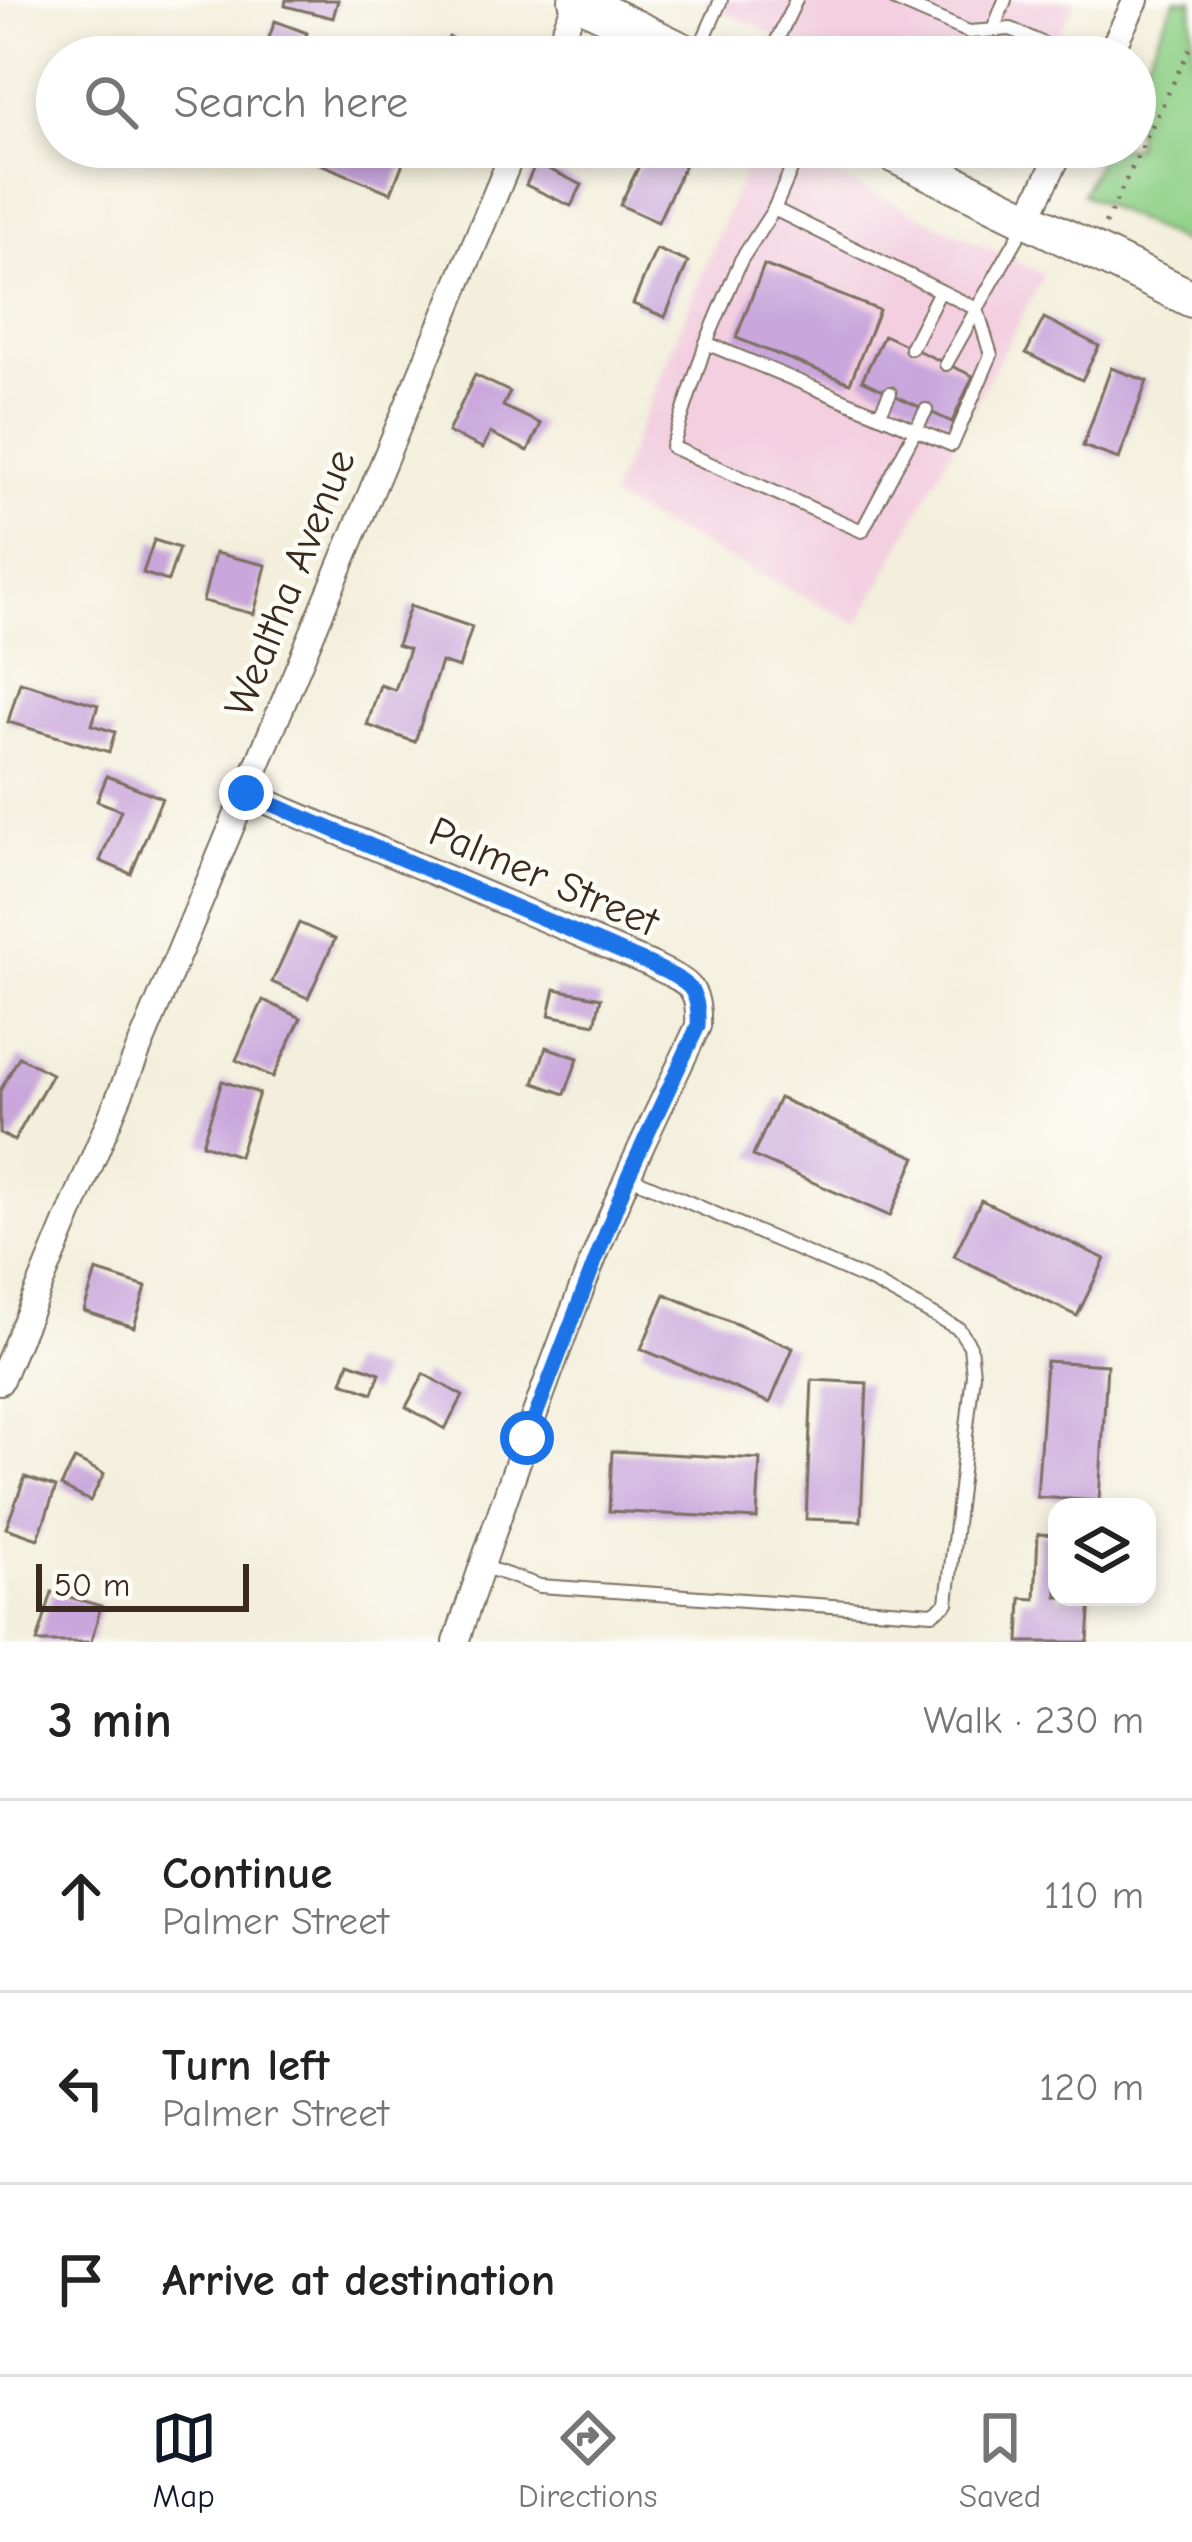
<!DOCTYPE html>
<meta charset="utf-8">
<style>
body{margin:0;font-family:"Comic Neue",sans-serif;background:#f2f2f2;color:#222}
.controls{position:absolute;right:36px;bottom:36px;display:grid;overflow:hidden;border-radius:24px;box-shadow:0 6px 18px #0003}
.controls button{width:108px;height:108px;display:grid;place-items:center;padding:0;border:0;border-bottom:3px solid #e0e0e0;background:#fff;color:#222;font:60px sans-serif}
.scale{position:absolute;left:36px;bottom:30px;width:213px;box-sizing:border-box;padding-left:12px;border:6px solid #3b2a1e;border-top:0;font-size:33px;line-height:42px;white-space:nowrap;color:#3b2a1e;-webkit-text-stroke:9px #fdfcf7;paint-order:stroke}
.stop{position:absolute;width:36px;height:36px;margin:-27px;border:9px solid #1a73e8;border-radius:50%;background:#fff}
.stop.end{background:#1a73e8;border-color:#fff;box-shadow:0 3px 12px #0008}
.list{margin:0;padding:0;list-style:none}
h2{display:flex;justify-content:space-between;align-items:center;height:156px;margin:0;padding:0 48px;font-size:51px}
h2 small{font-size:39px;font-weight:400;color:#767676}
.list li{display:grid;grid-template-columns:78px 1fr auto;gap:36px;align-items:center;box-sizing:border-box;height:192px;padding:0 48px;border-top:3px solid #e0e0e0}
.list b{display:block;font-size:45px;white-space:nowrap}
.list p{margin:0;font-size:39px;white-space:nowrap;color:#767676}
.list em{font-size:39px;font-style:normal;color:#767676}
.icon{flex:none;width:66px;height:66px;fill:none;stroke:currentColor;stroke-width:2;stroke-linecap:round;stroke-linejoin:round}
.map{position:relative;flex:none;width:1192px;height:1642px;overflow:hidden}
.search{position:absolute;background:#fff;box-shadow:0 6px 18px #0003;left:36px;right:36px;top:36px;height:132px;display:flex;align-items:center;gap:30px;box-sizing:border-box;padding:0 42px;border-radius:66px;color:#767676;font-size:45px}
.sheet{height:732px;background:#fff}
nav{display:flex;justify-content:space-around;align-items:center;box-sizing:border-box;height:168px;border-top:3px solid #e0e0e0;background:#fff;font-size:33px;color:#767676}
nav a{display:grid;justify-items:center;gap:6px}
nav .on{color:#111827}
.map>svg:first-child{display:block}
</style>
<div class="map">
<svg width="1192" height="1642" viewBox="0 0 1192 1642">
<rect width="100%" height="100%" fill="#fdfcf7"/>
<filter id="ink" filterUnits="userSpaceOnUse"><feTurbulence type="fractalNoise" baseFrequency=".00833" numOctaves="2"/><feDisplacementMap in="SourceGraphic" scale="24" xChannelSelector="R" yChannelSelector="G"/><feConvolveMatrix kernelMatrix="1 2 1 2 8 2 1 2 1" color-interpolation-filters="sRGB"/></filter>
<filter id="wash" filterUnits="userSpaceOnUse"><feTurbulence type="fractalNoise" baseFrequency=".004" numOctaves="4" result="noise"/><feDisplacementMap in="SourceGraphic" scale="48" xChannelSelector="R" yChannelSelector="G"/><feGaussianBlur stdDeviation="2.7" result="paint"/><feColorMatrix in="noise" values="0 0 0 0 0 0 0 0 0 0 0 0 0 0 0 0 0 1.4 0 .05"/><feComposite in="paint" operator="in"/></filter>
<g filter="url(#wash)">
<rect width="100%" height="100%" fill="#f3efdc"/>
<g fill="#f3cfe0">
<path d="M701,0H1076L1047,57H818Z"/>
<path d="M754,147H777L1044,275L859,624L610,499Z"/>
</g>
<path fill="#91d289" stroke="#667e54" stroke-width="3" d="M1175,0H1192V247L1082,194L1105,147H1135V83Z"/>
<g id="blocks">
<g fill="#c9a6db">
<path d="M286,0H338L333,18L285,6Z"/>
<path d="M275,21L307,33L299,57H262Z"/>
<path d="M449,37L475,50L471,57H439Z"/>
<path d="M305,147H400L408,150L391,193L301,156Z"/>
<path d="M648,147H693L658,222L620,205Z"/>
<path d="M536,163L582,185L571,206L526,185Z"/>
<path d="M656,249L688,262L665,317L633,304Z"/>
<path d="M764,265L879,310L850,383L736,338Z"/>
<path d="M1044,318L1099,346L1082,380L1026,353Z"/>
<path d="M884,335L973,376L952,422L862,380Z"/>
<path d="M1111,368L1147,381L1119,459L1083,446Z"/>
<path d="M475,375L510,392L503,406L541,424L528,451L490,433L483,448L448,432Z"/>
<path d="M154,540L179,548L168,581L143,573Z"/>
<path d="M215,553L266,565L254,614L203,601Z"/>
<path d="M410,606L472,627L459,668L441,662L415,742L367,725L380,685L395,690L409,649L397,645Z"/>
<path d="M20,682L98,705L92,725L115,732L109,752L8,722Z"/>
<path d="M107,776L162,798L131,874L100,861L121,810L97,801Z"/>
<path d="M299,923L335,939L308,998L272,982Z"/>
<path d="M555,989L601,998L595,1024L549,1015Z"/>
<path d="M263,1000L301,1018L273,1077L236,1060Z"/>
<path d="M546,1047L578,1058L565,1094L534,1083Z"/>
<path d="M19,1057L52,1074L14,1141L0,1133V1091Z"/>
<path d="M222,1081L259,1093L239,1156L202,1144Z"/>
<path d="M779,1098L916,1157L890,1216L753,1156Z"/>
<path d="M981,1200L1105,1259L1077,1316L954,1256Z"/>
<path d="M96,1271L146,1287L134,1327L84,1311Z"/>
<path d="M665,1294L793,1348L770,1403L641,1349Z"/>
<path d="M1046,1361L1107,1365L1099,1501L1037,1497Z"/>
<path d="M349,1362L380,1373L373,1393L342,1382Z"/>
<path d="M424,1374L463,1396L445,1429L406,1407Z"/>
<path d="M812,1380L867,1383L861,1521L806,1519Z"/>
<path d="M612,1451L760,1459L757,1519L609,1511Z"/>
<path d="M75,1459L104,1474L90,1501L61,1486Z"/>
<path d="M25,1477L56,1487L38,1539L6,1528Z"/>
<path d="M1038,1534L1057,1535V1597H1091L1088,1642H1019L1021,1598L1035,1599Z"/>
<path d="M52,1592L101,1606L91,1642H37Z"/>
</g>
</g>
</g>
<g filter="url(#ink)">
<use href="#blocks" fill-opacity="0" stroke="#7b6f60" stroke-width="3"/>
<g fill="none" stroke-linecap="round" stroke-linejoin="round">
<g stroke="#7b6f60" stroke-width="16">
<g id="service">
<path d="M895,0L969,32L1011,29L1072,57"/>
<path d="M994,28L1005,0"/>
<path d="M696,56L721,0"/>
<path d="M769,57L796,0"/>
<path d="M801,147L774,209L977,309L1027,221"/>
<path d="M774,209L741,260L706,343L952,445L991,355L977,309"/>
<path d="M706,343L672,447L862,531L926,410"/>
<path d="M911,348L940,291"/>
<path d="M946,364L977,309"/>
<path d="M879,415L890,393"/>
<path d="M482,1566L540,1586L933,1613L947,1603L973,1374L970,1346L959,1329L873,1282L628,1176"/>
</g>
</g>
<g stroke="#7b6f60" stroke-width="28">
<g id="minor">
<path d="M553,57L577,0"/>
<path d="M1108,57L1136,0"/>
<path d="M1027,219L1063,147"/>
<path d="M246,793L650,964C685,982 700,982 698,1026C675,1076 650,1126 628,1176C562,1328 509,1486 456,1642"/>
<path d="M0,1382L515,147"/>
</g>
</g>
<g stroke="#7b6f60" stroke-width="40">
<g id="secondary">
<path d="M577,0L694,57"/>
<path d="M879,147L1192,299"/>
</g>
</g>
<path stroke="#7b6f60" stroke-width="4.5" stroke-dasharray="3 9" stroke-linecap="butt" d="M1105,224L1192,44"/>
<use href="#service" stroke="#fff" stroke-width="12"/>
<use href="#minor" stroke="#fff" stroke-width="24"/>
<use href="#secondary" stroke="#fff" stroke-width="36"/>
</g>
</g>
<g fill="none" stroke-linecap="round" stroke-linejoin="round" filter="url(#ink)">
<path stroke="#1a73e8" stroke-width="15" d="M246,793L650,964C684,982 700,983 698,1026L628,1176L527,1438"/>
</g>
<g text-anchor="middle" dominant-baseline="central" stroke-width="9" stroke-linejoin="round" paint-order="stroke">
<g font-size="42" fill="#3b2a1e" stroke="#fdfcf7">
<text transform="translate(290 583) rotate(-68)">Wealtha Avenue</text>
<text transform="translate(544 877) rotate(23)">Palmer Street</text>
</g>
</g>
</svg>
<div class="controls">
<button><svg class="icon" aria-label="layers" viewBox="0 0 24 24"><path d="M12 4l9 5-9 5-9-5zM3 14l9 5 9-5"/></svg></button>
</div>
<div class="scale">50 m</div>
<div class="stop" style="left:527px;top:1438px"></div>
<div class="stop end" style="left:246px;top:793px"></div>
<div class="search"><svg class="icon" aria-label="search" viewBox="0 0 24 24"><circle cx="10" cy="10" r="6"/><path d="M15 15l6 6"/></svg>Search here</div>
</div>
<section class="sheet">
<h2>3 min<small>Walk · 230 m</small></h2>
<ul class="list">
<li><svg class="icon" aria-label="ahead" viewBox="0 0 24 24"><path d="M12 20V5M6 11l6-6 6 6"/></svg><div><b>Continue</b><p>Palmer Street</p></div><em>110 m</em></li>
<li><svg class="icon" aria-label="left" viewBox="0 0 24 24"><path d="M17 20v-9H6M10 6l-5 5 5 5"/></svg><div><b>Turn left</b><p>Palmer Street</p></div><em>120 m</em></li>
<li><svg class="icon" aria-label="arrive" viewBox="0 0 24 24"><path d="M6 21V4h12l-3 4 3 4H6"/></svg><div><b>Arrive at destination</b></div></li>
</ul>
</section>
<nav>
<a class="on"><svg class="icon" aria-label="map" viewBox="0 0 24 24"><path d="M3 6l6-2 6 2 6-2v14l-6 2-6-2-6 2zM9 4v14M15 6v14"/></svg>Map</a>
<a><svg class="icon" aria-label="directions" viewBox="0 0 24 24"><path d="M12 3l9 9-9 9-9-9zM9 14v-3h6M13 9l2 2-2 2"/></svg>Directions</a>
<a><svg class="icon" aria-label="saved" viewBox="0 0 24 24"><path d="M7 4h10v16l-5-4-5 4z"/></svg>Saved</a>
</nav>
